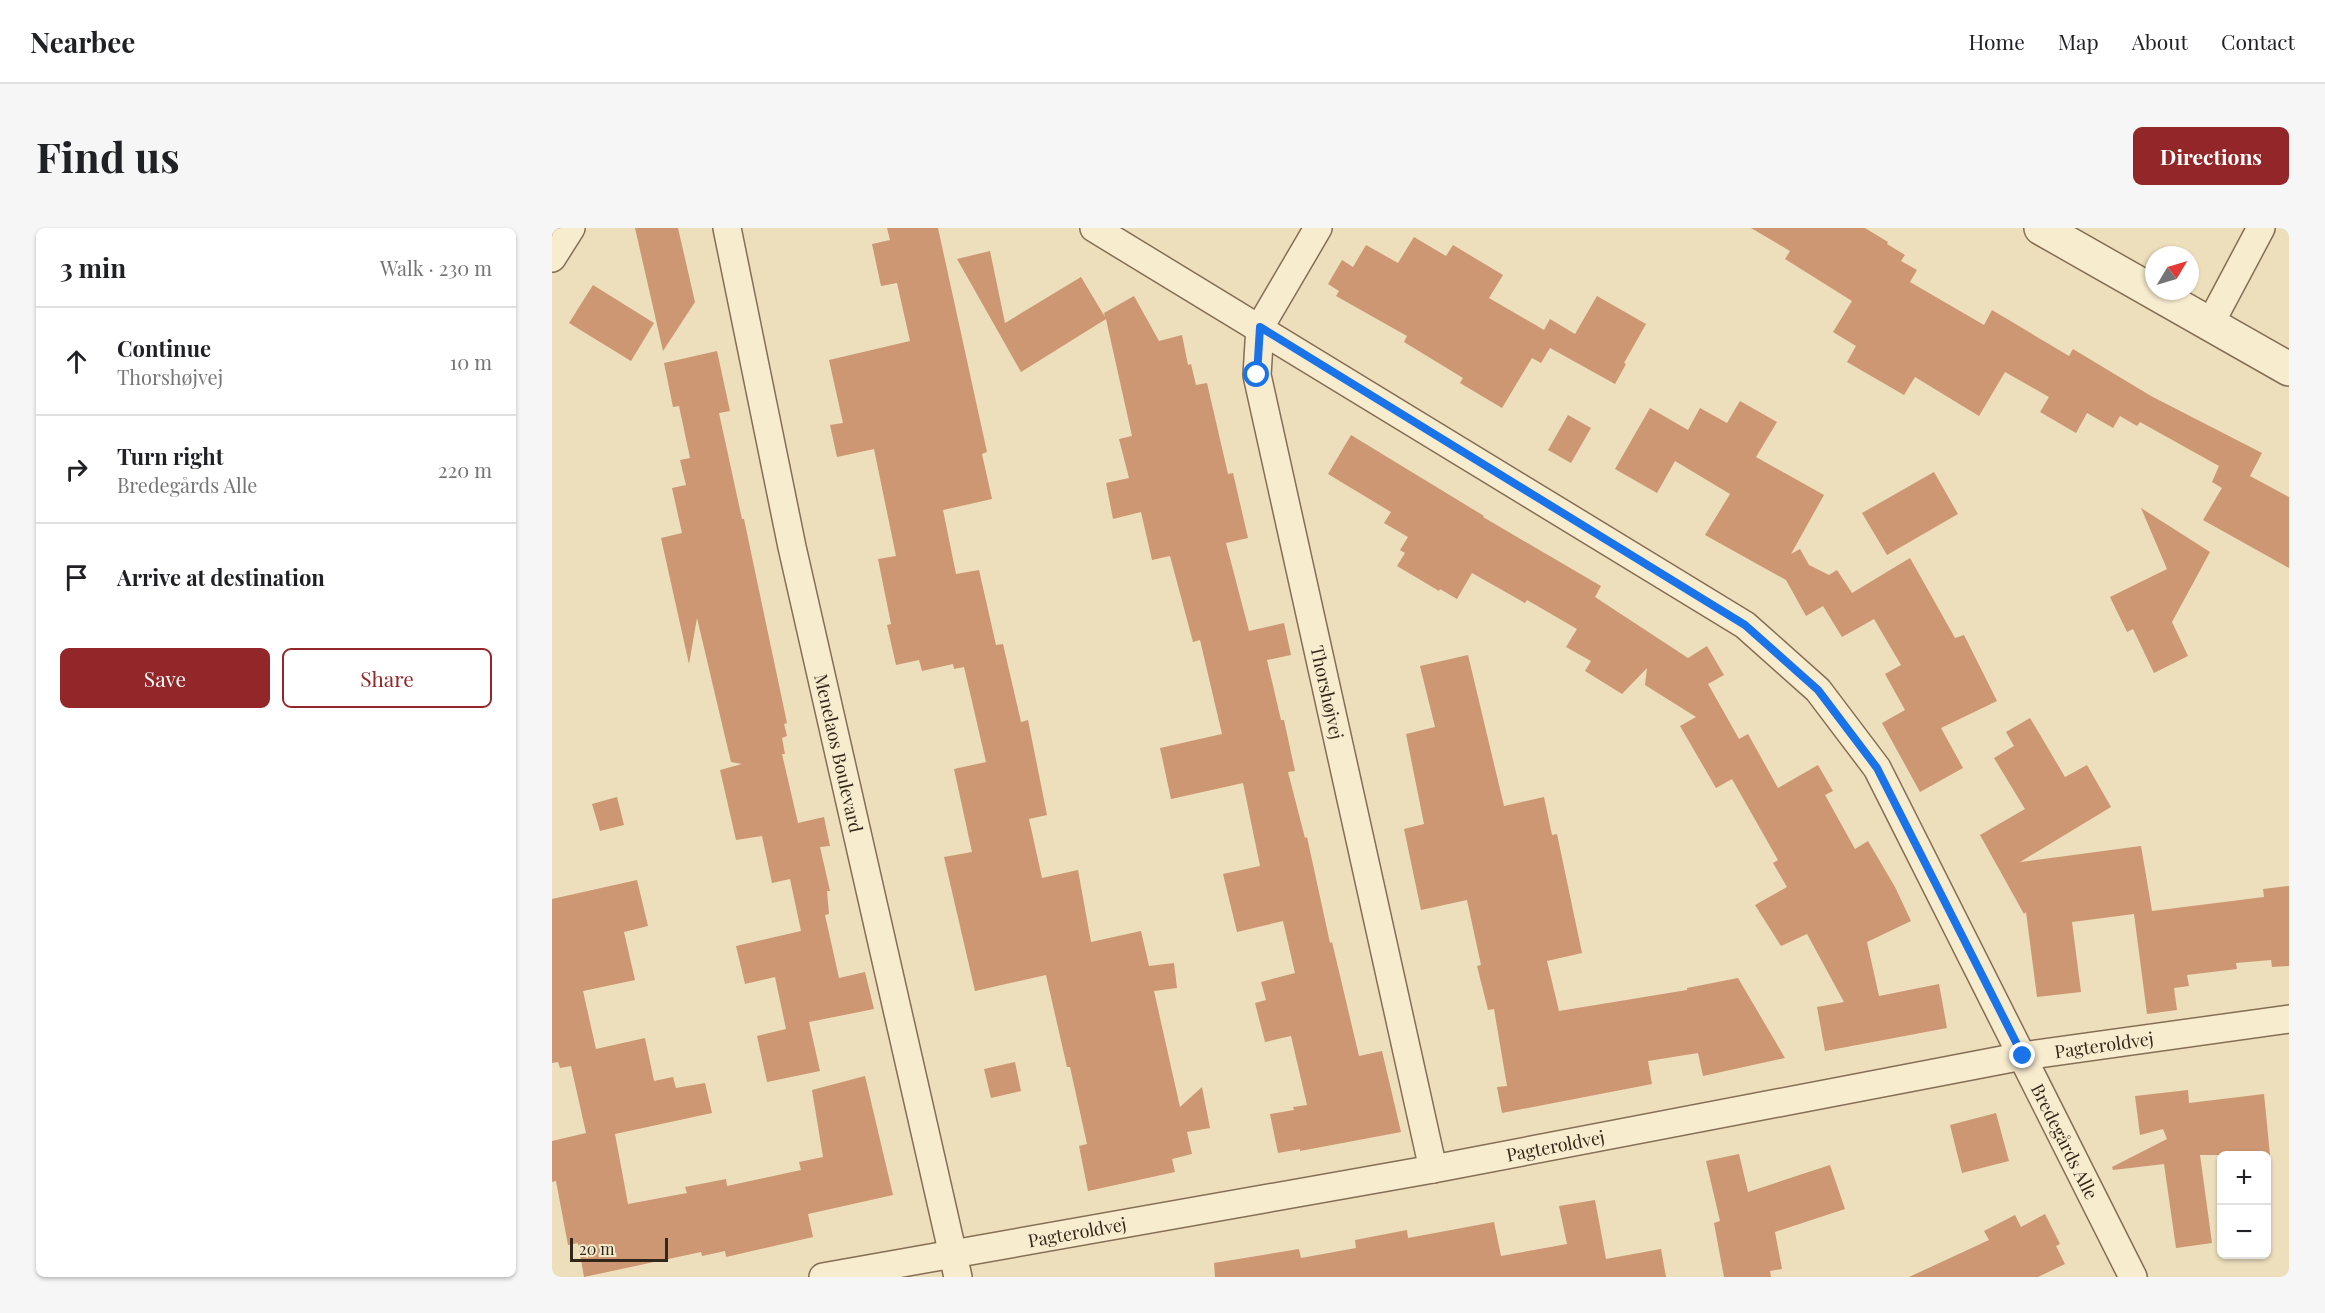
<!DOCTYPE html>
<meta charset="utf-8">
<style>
body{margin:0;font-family:"Playfair Display",serif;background:#f6f6f6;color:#202124}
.controls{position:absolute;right:18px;bottom:18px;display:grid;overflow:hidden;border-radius:9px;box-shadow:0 2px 4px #0004}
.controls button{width:54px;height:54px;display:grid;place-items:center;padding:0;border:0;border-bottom:2px solid #e0e0e0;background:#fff;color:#202124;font:30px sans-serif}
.compass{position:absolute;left:1593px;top:18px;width:54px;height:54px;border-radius:50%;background:#fff;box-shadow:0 2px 4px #0004;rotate:52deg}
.scale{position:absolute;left:18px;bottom:15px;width:98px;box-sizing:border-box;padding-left:6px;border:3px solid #33271b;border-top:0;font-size:16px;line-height:21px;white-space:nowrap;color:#33271b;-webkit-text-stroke:4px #f5e9cb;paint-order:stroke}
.stop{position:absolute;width:18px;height:18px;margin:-14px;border:4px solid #1a73e8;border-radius:50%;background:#fff}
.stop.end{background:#1a73e8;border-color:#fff;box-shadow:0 2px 6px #0008}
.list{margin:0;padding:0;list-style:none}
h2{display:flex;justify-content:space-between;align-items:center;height:78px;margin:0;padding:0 24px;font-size:26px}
h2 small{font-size:20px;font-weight:400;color:#757577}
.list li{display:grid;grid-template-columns:39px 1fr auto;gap:18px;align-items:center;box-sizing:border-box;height:108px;padding:0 24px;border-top:2px solid #e0e0e0}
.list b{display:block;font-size:22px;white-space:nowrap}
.list p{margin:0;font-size:20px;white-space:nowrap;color:#757577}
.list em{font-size:20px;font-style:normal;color:#757577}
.actions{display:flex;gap:12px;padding:18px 24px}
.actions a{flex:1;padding:14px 0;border:2px solid #932628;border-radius:9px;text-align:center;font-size:21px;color:#932628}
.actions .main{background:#932628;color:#fff}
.icon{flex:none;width:33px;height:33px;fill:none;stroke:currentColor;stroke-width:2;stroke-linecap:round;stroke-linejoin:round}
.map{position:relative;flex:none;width:1737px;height:1049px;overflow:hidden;border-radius:9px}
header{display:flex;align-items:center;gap:36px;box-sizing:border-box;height:84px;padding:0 30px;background:#fff;border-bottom:2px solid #e0e0e0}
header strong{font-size:28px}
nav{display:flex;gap:33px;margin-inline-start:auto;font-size:21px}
.intro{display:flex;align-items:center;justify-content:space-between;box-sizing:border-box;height:144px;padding:0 36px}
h1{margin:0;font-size:42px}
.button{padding:15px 27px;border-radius:9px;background:#932628;color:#fff;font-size:21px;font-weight:700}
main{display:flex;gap:36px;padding:0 36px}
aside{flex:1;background:#fff;border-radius:9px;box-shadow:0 2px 4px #0004}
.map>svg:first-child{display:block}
</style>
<header>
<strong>Nearbee</strong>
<nav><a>Home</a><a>Map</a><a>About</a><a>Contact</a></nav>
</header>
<div class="intro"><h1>Find us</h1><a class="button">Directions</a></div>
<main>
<aside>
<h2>3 min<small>Walk · 230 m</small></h2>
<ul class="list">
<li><svg class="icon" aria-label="ahead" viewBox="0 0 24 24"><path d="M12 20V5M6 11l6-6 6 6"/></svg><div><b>Continue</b><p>Thorshøjvej</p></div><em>10 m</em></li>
<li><svg class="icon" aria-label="right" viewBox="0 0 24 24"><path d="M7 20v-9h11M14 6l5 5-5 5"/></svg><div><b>Turn right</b><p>Bredegårds Alle</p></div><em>220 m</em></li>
<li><svg class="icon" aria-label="arrive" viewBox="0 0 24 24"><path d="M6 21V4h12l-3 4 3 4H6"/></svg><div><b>Arrive at destination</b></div></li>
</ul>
<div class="actions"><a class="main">Save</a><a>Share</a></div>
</aside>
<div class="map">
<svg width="1737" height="1049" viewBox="0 0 1737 1049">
<rect width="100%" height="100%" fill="#eddebc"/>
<g fill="#cc9772">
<path d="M83,0H126L143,74L111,123Z"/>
<path d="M335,0H386L435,224L430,226L440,271L391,282L404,346L427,342L444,417L451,416L469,494L476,492L495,587L477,591L490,650L526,642L539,714L589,703L597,738L622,735L625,760L602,763L628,879L650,859L658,900L635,904L640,926L620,931L623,944L536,963L527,918L535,916L518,839H515L494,747L423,763L392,629L420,624L402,541L434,534L412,439L402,441L401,436L370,443L367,432L344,437L335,397L339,396L326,331L344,328L322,221L285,229L278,197L291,195L277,132L358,113L345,55L329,58L320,16L338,12Z"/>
<path d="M1199,0H1313L1336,14L1335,16L1353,27L1349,33L1365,42L1358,54L1432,97L1440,82L1517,128L1521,121L1599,168L1710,225L1698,248L1737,269V340L1651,292L1670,260L1660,254L1667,238L1588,194L1585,198L1568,188L1561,200L1535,185L1524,205L1488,184L1497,169L1453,144L1427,188L1363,149L1352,167L1295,134L1304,118L1281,104L1300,73L1233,31L1238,23Z"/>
<path d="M862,9L894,28L901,17L951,47L937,70L992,102L998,91L1023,106L1045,68L1094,96L1072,135L1074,136L1063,156L998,120L989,135L980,130L950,180L908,155L911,150L852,114L855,108L784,68L787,63L776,56L790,32L801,39L814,17L846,35Z"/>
<path d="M438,23L453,95L529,49L553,89L552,85L582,68L607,113L630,107L636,137L639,136L644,157L655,155L676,246L681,245L696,310L674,315L697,403L732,395L739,427L715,432L729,492H732L743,543L736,544L753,610L755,609L778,715L780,714L807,828L830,823L849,904L748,923V921L726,925L718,886L742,882L741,879L755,877L739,808L713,814L703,775L714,772L709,754L743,745L731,693L685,704L671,646L708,638L691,555L619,571L608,520L670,506L648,412L641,414L618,328L600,332L589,284L561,291L554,255L577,250L567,211L580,208L554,91L469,144L405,31Z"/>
<path d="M41,57L102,95L79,133L17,95Z"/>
<path d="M165,123L178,183L167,185L190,291H192L235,495L232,496L235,508L230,510L233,526H230L246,595L272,589L278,618L268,619L278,663H275L277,686L273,687L287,750L313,744L322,781L257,794L268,843L215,854L205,808L234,801L223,749L193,756L184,718L249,703L238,651L220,655L210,608L184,612L168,542L190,536L179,534L145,390L137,436L109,310L130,305L120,260L134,257L128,232L138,230L127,178L121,179L112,135Z"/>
<path d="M1188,173L1225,194L1204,229L1272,267L1239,326L1248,321L1257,337L1277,347L1285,342L1300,365L1358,330L1403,410L1412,407L1445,473L1389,500L1411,540L1368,564L1330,495L1353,482L1333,446L1349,437L1322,391L1290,409L1271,378L1254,388L1234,352L1153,307L1178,266L1123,233L1105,265L1063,241L1098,180L1136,202L1148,180L1175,195Z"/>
<path d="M1016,187L1039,200L1019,235L996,222Z"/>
<path d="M799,207L932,288L931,289L1049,358L1043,369L1136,430L1155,418L1172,447L1156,456L1187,511L1196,506L1226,560L1266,537L1281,563L1273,567L1303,621L1316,613L1343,659L1359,693L1315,714L1327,768L1387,756L1395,800L1273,823L1265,779L1292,774L1255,706L1229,718L1203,677L1235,659L1221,635L1226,632L1180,551L1164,560L1128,498L1144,489L1093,457L1095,440L1070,466L1033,443L1039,433L1014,419L1025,401L975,372L973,375L920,345L905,371L888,361L887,363L845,338L853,325L848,322L856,309L832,295L839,284L776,246Z"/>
<path d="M1382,244L1406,286L1335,327L1310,285Z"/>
<path d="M1589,280L1658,324L1620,394L1636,428L1602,445L1581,401L1575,404L1558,369L1615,341Z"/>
<path d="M916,427L952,578L992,569L1000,607L1005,606L1030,725L995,733L1007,783L1135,762V760L1186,750L1233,830L1151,848L1146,825L1096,833L1100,856L950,885L945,859L955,858L942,781L936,782L925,738L929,737L915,672L869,682L852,601L872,596L854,506L883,499L868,438Z"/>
<path d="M1478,490L1513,549L1535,537L1559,579L1468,634L1589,618L1600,683L1712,669L1711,661L1737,658V738L1720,739L1719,732L1684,735L1685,741L1635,747L1637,758L1622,760L1625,782L1595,786L1582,686L1520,694L1529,764L1485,769L1474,684L1472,686L1428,607L1473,581L1442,530L1462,518L1454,504Z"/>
<path d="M65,569L72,597L48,603L40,576Z"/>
<path d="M85,652L96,698L72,704L83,752L31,763L44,821L93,810L102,853L121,849L124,860L153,855L160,885L63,906L76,976L135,965L133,959L174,951L175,958L249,942L247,934L271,929L260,862L313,848L341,967L256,986L261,1009L174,1029L173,1023L150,1028L149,1024L32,1049L26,1015L16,1017L4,953L0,954V913L34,905L19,838L8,840L6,834L0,835V671Z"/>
<path d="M463,834L469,863L439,870L432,841Z"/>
<path d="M1636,862L1637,875L1712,866L1718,927H1648L1660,1015L1624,1020L1612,936L1561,942L1560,939L1615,911L1611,901L1588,907L1583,868Z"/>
<path d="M1444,885L1457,933L1410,945L1398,897Z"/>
<path d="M1187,926L1196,964L1278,937L1293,981L1223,1004L1230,1041L1218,1043L1219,1049H1172L1162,995L1168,993L1154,933Z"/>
<path d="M1043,972L1054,1031L1109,1021L1114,1049H663L662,1035L747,1021L749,1030L804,1020L803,1012L855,1002L856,1010L942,994L949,1028L1015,1016L1007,978Z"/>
<path d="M1493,986L1508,1016L1504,1018L1513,1036L1486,1049H1357L1437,1012L1432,1003L1463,987L1469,999Z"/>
</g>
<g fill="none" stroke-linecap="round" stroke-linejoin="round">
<g stroke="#846e56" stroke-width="30">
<g id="minor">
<path id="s1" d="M175,0L240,319L406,1049"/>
<path id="s2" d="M542,0L1193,397L1266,462L1325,540L1581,1049"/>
<path id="s3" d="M766,0L708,99L705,147L881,941"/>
<path d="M0,30L19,0"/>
<path d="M1658,96L1709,0"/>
<path id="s4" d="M271,1049L881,941L1471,828L1737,791"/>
</g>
</g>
<g stroke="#846e56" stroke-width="36">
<path id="tertiary" d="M1489,0L1737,141"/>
</g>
<use href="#minor" stroke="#f8eccf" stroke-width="27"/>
<use href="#tertiary" stroke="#f8eccf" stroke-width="33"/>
</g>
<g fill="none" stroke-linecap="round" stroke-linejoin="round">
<path stroke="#1a73e8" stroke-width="8" d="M705,147L708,99L1193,397L1266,462L1325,540L1471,828"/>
</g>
<g text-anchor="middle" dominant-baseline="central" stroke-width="4.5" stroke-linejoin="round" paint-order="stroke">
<g font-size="18" fill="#33271b" stroke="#f5e9cb">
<text stroke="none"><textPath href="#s3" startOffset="488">Thorshøjvej</textPath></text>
<text stroke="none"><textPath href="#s1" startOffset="537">Menelaos Boulevard</textPath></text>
<text stroke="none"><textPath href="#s4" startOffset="1302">Pagteroldvej</textPath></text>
<text stroke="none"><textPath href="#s2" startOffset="1376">Bredegårds Alle</textPath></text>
<text stroke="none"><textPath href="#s4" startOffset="744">Pagteroldvej</textPath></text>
<text stroke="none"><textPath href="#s4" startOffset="258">Pagteroldvej</textPath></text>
</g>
</g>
</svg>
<div class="controls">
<button>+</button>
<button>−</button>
</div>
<svg class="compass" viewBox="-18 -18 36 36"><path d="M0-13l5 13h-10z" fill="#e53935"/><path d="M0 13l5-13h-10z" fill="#757577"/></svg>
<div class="scale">20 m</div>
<div class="stop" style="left:705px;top:147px"></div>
<div class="stop end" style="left:1471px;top:828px"></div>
</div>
</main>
